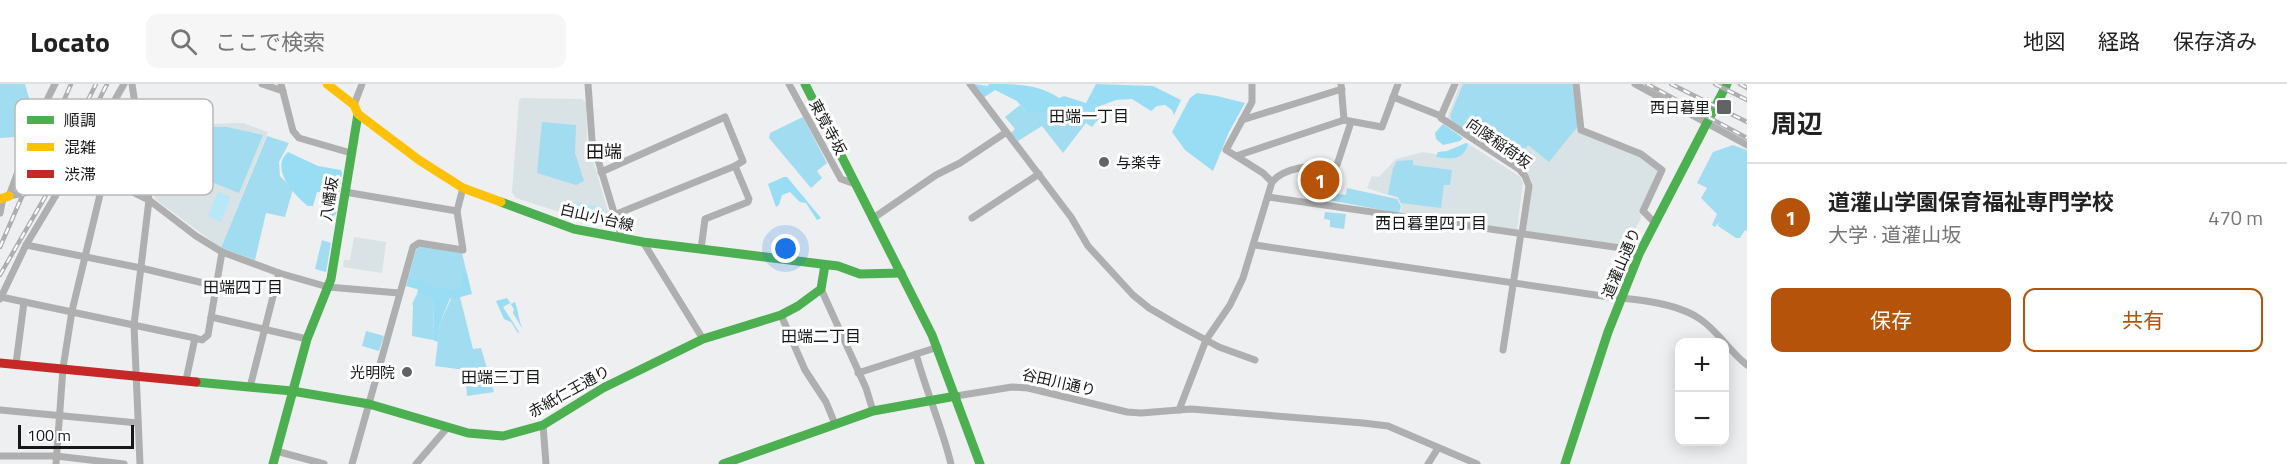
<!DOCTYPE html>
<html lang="ja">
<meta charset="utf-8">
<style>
body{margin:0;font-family:"Titillium Web","Noto Sans JP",sans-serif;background:#f6f6f6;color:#222}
.controls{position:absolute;right:18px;bottom:18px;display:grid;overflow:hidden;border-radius:12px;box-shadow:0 3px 15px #0003}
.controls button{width:54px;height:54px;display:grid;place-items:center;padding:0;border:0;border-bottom:2px solid #e0e0e0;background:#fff;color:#222;font:30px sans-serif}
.scale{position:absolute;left:18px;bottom:15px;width:116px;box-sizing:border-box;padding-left:6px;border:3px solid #161718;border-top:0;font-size:16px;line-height:21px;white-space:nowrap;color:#161718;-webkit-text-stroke:4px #fff;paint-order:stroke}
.you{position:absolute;left:786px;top:165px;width:21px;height:21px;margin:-15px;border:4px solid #fff;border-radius:50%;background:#1a73e8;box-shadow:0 0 0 9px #1a73e833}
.badge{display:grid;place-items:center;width:39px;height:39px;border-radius:50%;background:#b45309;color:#fff;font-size:20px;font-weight:700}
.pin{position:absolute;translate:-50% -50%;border:3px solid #fff;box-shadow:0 2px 6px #0006}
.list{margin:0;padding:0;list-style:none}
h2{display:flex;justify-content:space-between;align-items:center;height:78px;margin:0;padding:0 24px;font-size:26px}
h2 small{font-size:20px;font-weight:400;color:#767676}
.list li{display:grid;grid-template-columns:39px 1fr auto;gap:18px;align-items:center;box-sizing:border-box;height:108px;padding:0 24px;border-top:2px solid #e0e0e0}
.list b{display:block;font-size:22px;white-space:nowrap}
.list p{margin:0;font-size:20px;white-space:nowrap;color:#767676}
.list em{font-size:20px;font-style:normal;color:#767676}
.actions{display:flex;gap:12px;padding:18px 24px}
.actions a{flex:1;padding:14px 0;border:2px solid #b45309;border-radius:12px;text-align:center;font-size:21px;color:#b45309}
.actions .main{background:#b45309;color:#fff}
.icon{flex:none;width:33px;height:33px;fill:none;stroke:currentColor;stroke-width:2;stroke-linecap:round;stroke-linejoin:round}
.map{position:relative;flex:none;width:1747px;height:380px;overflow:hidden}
header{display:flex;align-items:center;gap:36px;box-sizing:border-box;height:84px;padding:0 30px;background:#fff;border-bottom:2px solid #e0e0e0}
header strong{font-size:28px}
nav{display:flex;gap:33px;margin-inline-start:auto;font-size:21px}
.search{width:420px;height:54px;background:#f6f6f6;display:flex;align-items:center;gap:15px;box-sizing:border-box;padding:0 21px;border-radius:12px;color:#767676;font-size:22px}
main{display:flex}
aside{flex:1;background:#fff}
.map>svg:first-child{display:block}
</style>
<header>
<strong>Locato</strong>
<div class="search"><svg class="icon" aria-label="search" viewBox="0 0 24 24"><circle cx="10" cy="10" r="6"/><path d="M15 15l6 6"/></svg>ここで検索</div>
<nav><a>地図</a><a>経路</a><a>保存済み</a></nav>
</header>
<main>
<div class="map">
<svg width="1747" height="380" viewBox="0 0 1747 380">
<rect width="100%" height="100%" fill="#edeff1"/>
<g fill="#d9e2e5">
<path d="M1460,0H1573L1580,47L1646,75L1659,85L1640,127L1641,134L1627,161L1526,147L1532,98L1526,88L1511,75L1447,35Z"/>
<path d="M522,14L582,15L586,19L587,56L610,134L604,140L566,130L516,114L512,108L519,16Z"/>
<path d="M243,39L268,48L221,164L155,115L147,72L164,68L175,43L204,40Z"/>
<path d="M1467,59L1519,92L1523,98L1517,146L1400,129L1402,122L1397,114L1367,104L1372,92L1379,93L1396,75L1423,68L1446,72Z"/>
<path d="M354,153L386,158L382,189L343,183L344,176H350Z"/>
</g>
<g fill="#a2dcf0">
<path d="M0,0H25L34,32L27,52L0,54Z"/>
<path d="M1463,0H1572L1578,42L1549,78L1528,61L1523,67H1512L1453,39L1450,32Z"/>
<path d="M1020,21L1027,29C1054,27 1064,18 1091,29L1096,38L1092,43L1086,39L1063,69L1042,42L1018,57L1011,49L1015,45L1005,33Z"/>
<path d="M803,33L827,79L817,87L822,94L811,104L769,54L770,49Z"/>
<path d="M542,38L576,41L575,69L584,97L576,101L537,89Z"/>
<path d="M202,43H227L263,51L239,109L199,93L194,85L191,86L183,75L179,77L172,66L184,50Z"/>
<path d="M267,52L289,59L279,78L280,92L293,105L285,133L266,129L255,176L221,164Z"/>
<path d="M1733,61L1747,66V147L1745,146L1740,154H1736L1718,142L1719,138L1715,143L1712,141L1717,130L1701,114L1707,104L1697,99L1713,68Z"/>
<path d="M1413,76V81L1452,86L1450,101H1444L1441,124L1401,119L1398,113L1388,110L1393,84L1397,77Z"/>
<path d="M1347,104L1397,115L1401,122L1399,129L1328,116L1329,109L1346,111Z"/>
<path d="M1325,128L1346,130L1344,145L1330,143V136L1324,135Z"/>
<path d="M322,156L331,159L326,188L315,185Z"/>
<path d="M421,162L462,169L472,210L460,213L473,265L481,264L494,308L467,312L465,286L435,282L440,239L451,215L406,202L416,166Z"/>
<path d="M417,210L434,214L433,256L412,252L413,221L412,220Z"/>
<path d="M366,247L384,252L379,267L362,262Z"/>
</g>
<g fill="#99ddf4">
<path d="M973,0L988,2L989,0C1014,0 1040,0 1059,14L1064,12L1086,19L1096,0L1153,2L1181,16L1174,31L1172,26L1165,21L1157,22L1151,27L1132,15L1116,16L1100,22L1098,26L1100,37L1098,36L1096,38L1091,29L1080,25L1056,23L1048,28L1027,29L1017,17L995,6L983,14Z"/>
<path d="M1197,9L1217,12L1245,19L1229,48L1213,87L1185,66L1172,48L1190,14Z"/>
<path d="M1443,40L1463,54L1460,57L1443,61L1436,55L1435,49Z"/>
<path d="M1466,59L1468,60C1463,77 1451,75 1436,73L1438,68L1447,67Z"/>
<path d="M288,68L318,82L341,86L342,89L336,130L332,133H329C322,123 331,119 329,111L323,108H317L313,122H308C295,112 269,84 288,68Z"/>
<path d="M784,93H787L821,134L817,136L806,119L800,118L790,108L782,111L779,121L776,123L768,100Z"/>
<path d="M462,190H467L471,209L460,213L451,212L440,239L438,258L433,256L434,215L417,210L418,205L407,202L409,192L413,199L418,195L422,196L427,203H443L454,207L462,203Z"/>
<path d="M507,214L511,220L515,218C519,229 518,235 523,246L513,229L514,225L510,219L503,223L519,248L518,249L511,238L504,235L496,217Z"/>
</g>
<g fill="#b8e7f8">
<path d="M218,108L231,113L221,138L208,132Z"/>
<path d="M576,118L604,124L602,134L573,128Z"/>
</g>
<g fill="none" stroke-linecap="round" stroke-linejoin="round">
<g stroke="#afafb0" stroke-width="7">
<path d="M132,0L149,116L134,241L140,380"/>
<path d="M262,0L283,7"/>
<path d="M281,0L293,47L299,54L351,69"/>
<path d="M588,0L592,56L622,155"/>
<path d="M789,0L841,95L855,100"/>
<path d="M970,0L1071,133L1088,162L1133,211L1149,224L1178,241L1219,263L1255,276"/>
<path d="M1252,0V18L1226,66L1236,72L1344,36L1382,43L1398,0"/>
<path d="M1341,0L1344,36"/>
<path d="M1576,0L1581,46L1641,70L1662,86L1643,127L1655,139"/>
<path d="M1635,0L1747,61"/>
<path d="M1393,13L1441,32V34L1519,85L1525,92L1529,102L1522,149"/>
<path d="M354,21L362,0"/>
<path d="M1441,32L1455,0"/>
<path d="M1242,36L1342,5"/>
<path d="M1236,72L1263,89L1272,98"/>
<path d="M601,88L725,33L743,77L735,82L614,131"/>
<path d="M104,94L149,116L196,152L222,168L279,189L328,203L399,209"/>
<path d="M73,98L74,88L124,0"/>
<path d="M345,108L457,127"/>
<path d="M9,112L62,101L145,78"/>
<path d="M9,112L38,34L55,0"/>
<path d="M1268,113L1628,165L1640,169"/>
<path d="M0,129L3,114"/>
<path d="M972,134L1039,90"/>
<path d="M872,135L936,91L960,79L1005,49"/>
<path d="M643,158L703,255"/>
<path d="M26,161L141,184L216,202"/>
<path d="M1255,161L1609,213C1636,215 1677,219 1700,235C1718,247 1730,268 1747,281"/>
<path d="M701,165L705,135L748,118L749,115L735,82"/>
<path d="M821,205L866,304L873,327"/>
<path d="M1,213L195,254"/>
<path d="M0,215L26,161L62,101"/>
<path d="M781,231L805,286L826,318L835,340"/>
<path d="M211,233L307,255"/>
<path d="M1503,266L1521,149"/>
<path d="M916,270C926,307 942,343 951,380"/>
<path d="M16,280L24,218"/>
<path d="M858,289L938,263"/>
<path d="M186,296L195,254L202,256L208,251L222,168"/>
<path d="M250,303L279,189"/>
<path d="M956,312L1012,303L1028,304L1127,328L1141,329L1191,325L1363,339L1388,342L1477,380"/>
<path d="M0,326L138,339"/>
<path d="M1179,326L1206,256L1230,221L1243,194L1272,98C1286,81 1317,82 1337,81L1351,38"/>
<path d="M543,341L546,380"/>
<path d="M276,367L324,380"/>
<path d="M0,372H56L124,380"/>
<path d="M56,380L63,284L72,227L104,94L103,90"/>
<path d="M352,380L413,163L419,159L463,166L457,127L463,104"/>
<path d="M416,380L447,344"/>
<path d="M1428,380L1438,364"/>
</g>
<g stroke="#4caf50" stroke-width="9">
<path d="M805,0L932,251L980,380"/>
<path d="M501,118L574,145L643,158L838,182L860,190L901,189"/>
<path d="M196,298L292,307L369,320L468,349L503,352L543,341L603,304L703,255L781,231L798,222L821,205L825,181"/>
<path d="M273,380L307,255L331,195L358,30"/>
<path d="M723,380L873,327L956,312"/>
<path d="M1565,380L1608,248L1639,170L1727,0"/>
</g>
<g stroke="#ffc107" stroke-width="9">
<path d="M327,0L354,21L358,30L419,76L463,104L501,118"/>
<path d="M0,115L9,112"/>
</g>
<path stroke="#c62828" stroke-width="9" d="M0,279L196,298"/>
<g stroke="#acaeaf" stroke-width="4.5">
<g id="rail">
<path d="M1647,0L1747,54"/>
<path d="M1671,0L1747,38"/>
<path d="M1715,0L1747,16"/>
<path d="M1740,0L1747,4"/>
<path d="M69,54L96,0"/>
<path d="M0,163L71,0"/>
<path d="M0,191L87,40L107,0"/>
</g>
</g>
<use href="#rail" stroke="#fff" stroke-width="2" stroke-dasharray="7" stroke-linecap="butt"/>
</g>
<g fill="#616364" stroke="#fff" stroke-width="2">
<rect x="1716" y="15" width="16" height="16" rx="3"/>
<circle cx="1104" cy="78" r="6"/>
<circle cx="407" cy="288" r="6"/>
</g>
<g text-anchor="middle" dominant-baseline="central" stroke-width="6" stroke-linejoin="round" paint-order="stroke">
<g font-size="15" fill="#161718" stroke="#fff" text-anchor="end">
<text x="1710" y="23">西日暮里</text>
<text x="1116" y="78" text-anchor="start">与楽寺</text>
<text x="395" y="288">光明院</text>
</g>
<g font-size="15" fill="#161718" stroke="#fff">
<text transform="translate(828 43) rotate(62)">東覚寺坂</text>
<text transform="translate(1499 59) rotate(35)">向陵稲荷坂</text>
<text transform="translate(329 115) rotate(-81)">八幡坂</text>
<text transform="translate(597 133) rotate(13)">白山小台線</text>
<text transform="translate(1621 179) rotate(-67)">道灌山通り</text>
<text transform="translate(1059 298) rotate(13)">谷田川通り</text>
<text transform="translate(569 307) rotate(-29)">赤紙仁王通り</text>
</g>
<g font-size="16" fill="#161718" stroke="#fff">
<text x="1089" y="32">田端一丁目</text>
<text x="1431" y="139">西日暮里四丁目</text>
<text x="243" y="203">田端四丁目</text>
<text x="821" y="252">田端二丁目</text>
<text x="501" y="293">田端三丁目</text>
</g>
<g font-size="18" fill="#161718" stroke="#fff">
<text x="604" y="67">田端</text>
</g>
</g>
<rect x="15" y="15" width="198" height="96" rx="9" fill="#fff" stroke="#b9b9ba" stroke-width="1.5"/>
<rect x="27" y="32" width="27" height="8" fill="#4caf50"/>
<rect x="27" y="59" width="27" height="8" fill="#ffc107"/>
<rect x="27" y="86" width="27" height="8" fill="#c62828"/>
<g font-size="16" fill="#161718">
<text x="64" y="42">順調</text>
<text x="64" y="69">混雑</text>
<text x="64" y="96">渋滞</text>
</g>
</svg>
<div class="controls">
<button>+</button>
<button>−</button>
</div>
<div class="scale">100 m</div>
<div class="you"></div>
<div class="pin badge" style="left:1320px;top:96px">1</div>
</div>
<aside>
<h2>周辺<small></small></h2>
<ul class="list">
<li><span class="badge">1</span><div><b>道灌山学園保育福祉専門学校</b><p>大学 · 道灌山坂</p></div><em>470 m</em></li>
</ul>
<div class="actions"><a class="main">保存</a><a>共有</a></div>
</aside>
</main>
